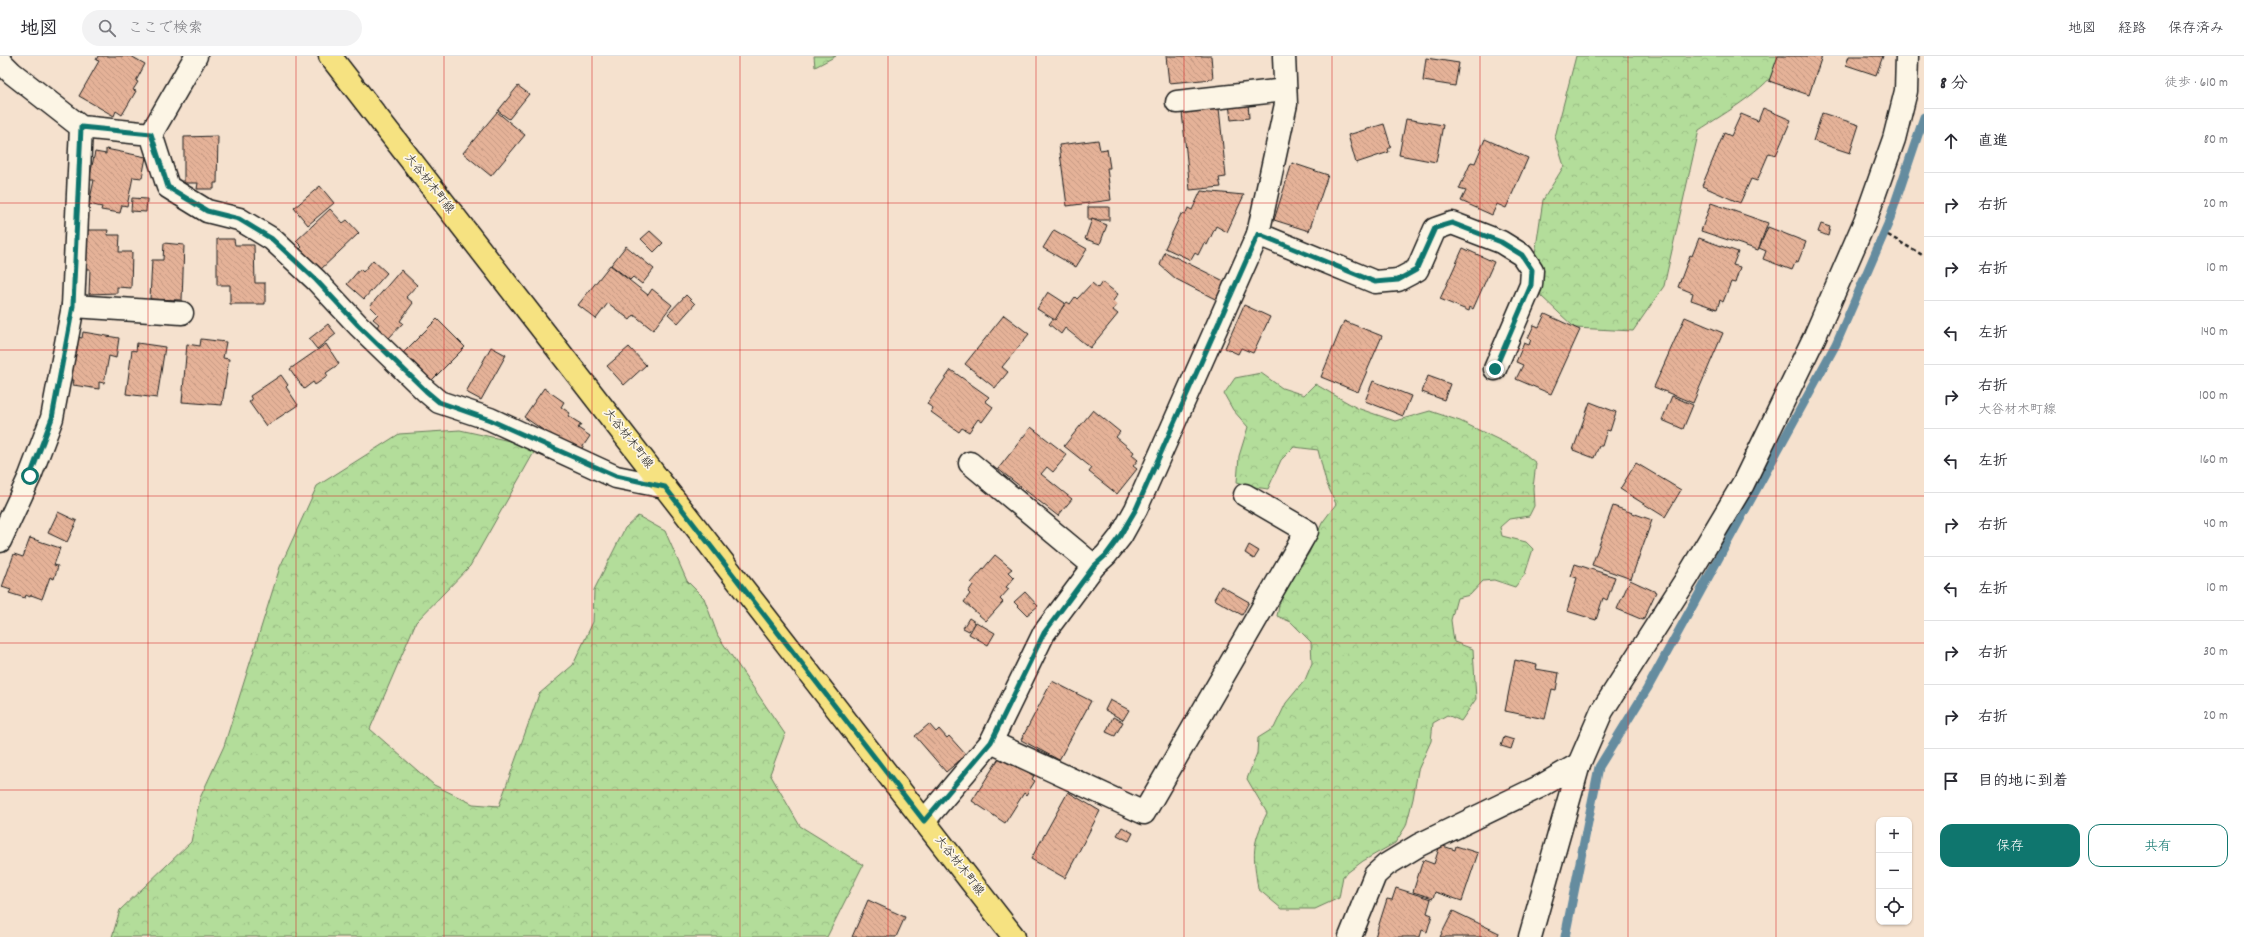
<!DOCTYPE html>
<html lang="ja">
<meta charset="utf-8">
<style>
body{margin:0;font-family:Dekko,"Klee One",sans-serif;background:#f2f2f3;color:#2b2b33}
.controls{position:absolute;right:12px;bottom:12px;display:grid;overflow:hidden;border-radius:8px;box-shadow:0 1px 3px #0004}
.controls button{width:36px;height:36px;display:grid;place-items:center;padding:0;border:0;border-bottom:1px solid #e1e1e2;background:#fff;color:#2b2b33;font:20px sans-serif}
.stop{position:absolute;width:12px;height:12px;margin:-9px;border:3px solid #0f766e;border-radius:50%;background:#fff}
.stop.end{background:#0f766e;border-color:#fff;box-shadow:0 1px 4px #0008}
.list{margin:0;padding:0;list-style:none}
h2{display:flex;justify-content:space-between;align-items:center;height:52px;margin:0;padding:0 16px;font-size:17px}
h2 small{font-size:13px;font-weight:400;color:#7c7c81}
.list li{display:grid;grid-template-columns:26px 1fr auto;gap:12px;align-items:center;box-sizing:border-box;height:64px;padding:0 16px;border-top:1px solid #e1e1e2}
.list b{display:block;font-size:15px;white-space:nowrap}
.list p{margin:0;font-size:13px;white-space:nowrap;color:#7c7c81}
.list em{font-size:13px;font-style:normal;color:#7c7c81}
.actions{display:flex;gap:8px;padding:12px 16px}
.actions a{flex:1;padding:9px 0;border:1px solid #0f766e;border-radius:12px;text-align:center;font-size:14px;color:#0f766e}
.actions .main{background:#0f766e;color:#fff}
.icon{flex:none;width:22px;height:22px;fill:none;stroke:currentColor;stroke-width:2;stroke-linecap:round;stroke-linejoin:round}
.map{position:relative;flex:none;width:1924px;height:881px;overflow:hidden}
header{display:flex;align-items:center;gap:24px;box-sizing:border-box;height:56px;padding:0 20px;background:#fff;border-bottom:1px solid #e1e1e2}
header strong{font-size:19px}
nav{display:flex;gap:22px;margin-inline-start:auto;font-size:14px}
.search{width:280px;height:36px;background:#f2f2f3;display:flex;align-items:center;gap:10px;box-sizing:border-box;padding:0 14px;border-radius:22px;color:#7c7c81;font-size:15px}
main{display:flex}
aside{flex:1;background:#fff}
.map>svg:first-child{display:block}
</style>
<header>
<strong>地図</strong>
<div class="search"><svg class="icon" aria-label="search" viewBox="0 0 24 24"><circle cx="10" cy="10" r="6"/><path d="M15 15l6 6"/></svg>ここで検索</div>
<nav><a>地図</a><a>経路</a><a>保存済み</a></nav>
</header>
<main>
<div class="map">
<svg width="1924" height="881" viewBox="0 0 1924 881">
<defs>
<pattern id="forest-crowns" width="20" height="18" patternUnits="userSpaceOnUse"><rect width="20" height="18" fill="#b3dd9a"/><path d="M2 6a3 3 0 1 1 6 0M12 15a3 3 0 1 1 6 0" fill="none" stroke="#99bd84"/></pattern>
<pattern id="building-back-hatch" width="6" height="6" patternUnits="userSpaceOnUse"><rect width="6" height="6" fill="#e5b298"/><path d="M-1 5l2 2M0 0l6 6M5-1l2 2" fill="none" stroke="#c49882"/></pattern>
</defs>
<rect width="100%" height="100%" fill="#f5e1ce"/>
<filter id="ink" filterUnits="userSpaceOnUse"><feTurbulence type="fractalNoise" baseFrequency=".025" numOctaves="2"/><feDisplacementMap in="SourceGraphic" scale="8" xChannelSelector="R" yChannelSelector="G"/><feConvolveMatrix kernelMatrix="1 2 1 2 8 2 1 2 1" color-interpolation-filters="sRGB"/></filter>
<g filter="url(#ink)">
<g fill="url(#forest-crowns)" stroke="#687c5b">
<path d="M814,0H836L815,11Z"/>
<path d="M1576,0H1784C1778,27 1722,59 1699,74L1664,230L1633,275L1575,272L1541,240L1535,198L1543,144L1564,110L1555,81Z"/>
<path d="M1261,317L1282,332L1304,339L1315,328L1357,352L1395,365L1430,355L1460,365L1520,394L1536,407L1533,432L1534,450L1529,460L1509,463L1500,471L1502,480L1526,486L1533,493L1525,518L1515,531L1494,524L1483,525L1470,539L1457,542L1451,564L1454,586L1473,593L1476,643L1461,665L1447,659L1433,667L1431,685L1418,714L1413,743L1406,770L1395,787L1363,805L1343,820L1339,842L1315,853H1282L1258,833C1253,797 1251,790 1267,757L1247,723L1257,697L1258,682L1274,672L1286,647L1305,624L1312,607L1311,586L1291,566L1277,560L1281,540L1309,497L1322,467L1336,448L1326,426L1318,394L1294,391L1281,404L1268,433L1254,431L1237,426L1239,400L1248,371L1233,354L1224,338L1235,322Z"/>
<path d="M460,374L537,391L470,510L416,566L370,673L434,729L473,748L499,750L539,638L573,609L593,566L594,534L625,472L638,460L665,475L687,525L704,542L718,580L785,678L770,718L800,770L863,809L827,881H112L120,854L191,786L200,742L224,690L280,511L317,430L399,378Z"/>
</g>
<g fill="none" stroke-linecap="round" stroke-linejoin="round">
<path stroke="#658c9f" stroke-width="9" d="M1565,881L1599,711L1647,633L1836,288L1888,168L1924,61"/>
</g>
<g fill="url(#building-back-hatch)" stroke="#1c1c1c">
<path d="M98,0H131L145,8L136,25L138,26L133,34L136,35L122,59L116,55L114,60L79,40L99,5L96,4Z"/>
<path d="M1166,0H1211L1213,23L1169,27Z"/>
<path d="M1778,0H1822L1809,39L1769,25Z"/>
<path d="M1849,0H1883L1876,19L1846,9Z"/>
<path d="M1426,2L1459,7L1455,30L1423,25Z"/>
<path d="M518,30L529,38L509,63L498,55Z"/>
<path d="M1248,46L1249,62L1231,64L1229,48Z"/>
<path d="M1219,52L1226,121L1219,122L1221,131L1190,134L1182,56Z"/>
<path d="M1763,52L1791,64L1776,99L1769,97L1757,125L1751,123L1740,147L1702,130L1724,77L1731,80L1741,58L1758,65Z"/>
<path d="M497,56L525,79L491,120L463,97Z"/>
<path d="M1822,57L1859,69L1850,97L1813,85Z"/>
<path d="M1406,63L1443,69L1436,106L1399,99Z"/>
<path d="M1384,68L1391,91L1388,93L1389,96L1356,107L1348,79Z"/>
<path d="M218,80L217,127H214V133H197L198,127H184V81Z"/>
<path d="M1485,83L1528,102L1506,152L1497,148L1492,159L1461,145L1466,135L1459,133L1471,106L1475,107Z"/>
<path d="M1098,84L1100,94L1107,93L1110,112H1107L1111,144L1067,150L1059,89Z"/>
<path d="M106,93L146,101L142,122L133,121L127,150L122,149L120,157L101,154L102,151L89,148L94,124H89L95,96L106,98Z"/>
<path d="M1292,107L1328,119L1309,175L1274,164Z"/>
<path d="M320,130L334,147L308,169L294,152Z"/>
<path d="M1201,135L1244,139L1227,176L1216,170L1207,189L1204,187L1198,199L1195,197L1191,204L1165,192L1181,158L1185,159L1188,152L1192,154Z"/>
<path d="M132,142L147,143L146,156L131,155Z"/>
<path d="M1711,147L1768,167L1758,194L1701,175Z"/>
<rect x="1088" y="151" width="21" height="13"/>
<path d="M330,153L343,167L347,164L359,177L319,215L299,194L302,191L296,185Z"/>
<path d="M1092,163L1107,169L1100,188L1085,183Z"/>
<path d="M1821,168L1830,171L1828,180L1818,176Z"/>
<path d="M1768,171L1806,186L1798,206L1796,205L1792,214L1763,203L1766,195L1759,192Z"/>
<path d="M87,174H108L107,179H120L119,196H132L131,232L117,231V237L89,238L90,213H85Z"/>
<path d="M1054,174L1087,193L1076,211L1043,192Z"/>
<path d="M650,175L663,187L654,196L641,183Z"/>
<path d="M1699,182L1738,196L1733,209L1740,211L1735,227L1731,226L1723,246L1720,244L1717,253L1691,244L1693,237L1678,231L1690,199L1692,200Z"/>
<path d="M217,183H234L235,189H254L255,227H265V248H230V229H217Z"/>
<path d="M164,187L184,189L182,244L150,243L152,204H163Z"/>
<path d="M626,190L654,213L642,228L633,221L630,224L611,209Z"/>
<path d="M1463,192L1494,206L1473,253L1470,251L1469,255L1440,243Z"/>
<path d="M1165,196L1226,226L1217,244L1176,223L1160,209Z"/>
<path d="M373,204L387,217L364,243L347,228L360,213L363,216Z"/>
<path d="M610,209L648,239L652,233L672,249L653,274L634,259L630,264L608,247L596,263L578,249Z"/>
<path d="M401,214L417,229L406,241L413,247L400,265L403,267L388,283L376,272L379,268L373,263L378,258L370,250Z"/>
<path d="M1102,226L1118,238L1113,245L1117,249L1113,254L1118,258L1090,292L1065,272L1061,278L1049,268L1067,246L1070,248L1075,241L1077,243L1092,227L1098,232Z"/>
<path d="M1048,236L1065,247L1055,264L1037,253Z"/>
<path d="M686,239L695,248L678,267L668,258Z"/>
<path d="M1244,249L1270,261L1253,297L1241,292L1238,298L1225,292Z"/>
<path d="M1545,258L1580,274L1551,338L1516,323L1523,309L1516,306L1524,287L1529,289L1531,283L1528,282L1534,269L1539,271Z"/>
<path d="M1004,259L1029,278L1002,311L1008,316L995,332L965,308Z"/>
<path d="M1685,261L1723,277L1693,347L1654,331Z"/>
<path d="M437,263L465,291L430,326L402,298Z"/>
<path d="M1344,265L1382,280L1358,336L1321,321Z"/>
<path d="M328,268L336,278L317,293L309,283Z"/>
<path d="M83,276L119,282L116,302L109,300L104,327L99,326V333L73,329L74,324H70L77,281L82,282Z"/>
<path d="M201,283L226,286L223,302L229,303L222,349L182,346L187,288L200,290Z"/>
<path d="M137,287L165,291L157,342L126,338L132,294L136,295Z"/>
<path d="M326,288L339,308L326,317L328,320L315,329L313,326L304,333L290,313Z"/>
<path d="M491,291L506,299L481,344L466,336Z"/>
<path d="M629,291L646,309L624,329L607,310Z"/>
<path d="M951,314L989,341L985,345L993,351L982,366L978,363L969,376L962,372L959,376L931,356L933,352L927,348Z"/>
<path d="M281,319L288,329L286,331L298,349L266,370L249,346L252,344L250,340Z"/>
<path d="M1428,320L1450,328L1444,344L1422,336Z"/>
<path d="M1373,325L1411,340L1403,360L1365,345Z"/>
<path d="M544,332L564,346L561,351L570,357L568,360L581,368L578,372L590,380L578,398L524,361Z"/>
<path d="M1672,340L1693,349L1683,373L1662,364Z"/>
<path d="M1590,346L1616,356L1610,375L1607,374L1602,390H1599L1594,402L1573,394Z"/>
<path d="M1093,354L1120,376L1116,381L1134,396L1132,399L1138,404L1133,410L1137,413L1117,438L1089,416L1092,412L1064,390Z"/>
<path d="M1031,371L1067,399L1053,416L1047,411L1041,418L1072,443L1058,460L998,413Z"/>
<path d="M1636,407L1681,434L1665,461L1620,433Z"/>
<path d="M1613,450L1652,464L1631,523L1592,509Z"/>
<path d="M58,456L77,465L67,486L48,477Z"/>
<path d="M30,482L60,492L54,509L58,510L54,523L50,521L42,543L31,539L30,541L26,539L25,542L9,537L11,534L2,531L14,498L23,501Z"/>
<path d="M1249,489L1259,495L1254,503L1245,497Z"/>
<path d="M995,499L1012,513L1008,516L1014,522L1006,531L1009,533L1000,543L1003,546L986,565L964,546L970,538L968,536L973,529L971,527Z"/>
<path d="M1575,508L1615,521L1607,544L1603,542L1596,564L1567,555L1577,522L1571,520Z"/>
<path d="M1630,524L1656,536L1643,564L1617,553Z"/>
<path d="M1221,530L1249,546L1242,559L1214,543Z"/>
<path d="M1025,536L1038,550L1027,559L1014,546Z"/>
<path d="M969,562L975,566L969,575L963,572Z"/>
<path d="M976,566L995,577L988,589L969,578Z"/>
<path d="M1515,604L1537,609L1536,613L1559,617L1556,634L1552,633L1545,663L1505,655Z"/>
<path d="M1052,625L1091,645L1059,704L1021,684Z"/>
<path d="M1110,644L1129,654L1123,664L1105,654Z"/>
<path d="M1113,661L1123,666L1115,680L1106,676Z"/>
<path d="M929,668L936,676L939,673L947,682L949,680L966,699L946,716L915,680Z"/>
<path d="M1504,681L1514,684L1511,693L1501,690Z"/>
<path d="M1001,699L1034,720L1032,723L1035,725L1026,739L1024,737L1005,767L972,745Z"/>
<path d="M1068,736L1100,755L1065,822L1031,803Z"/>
<path d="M1122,771L1133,777L1129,785L1117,779Z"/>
<path d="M1440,789L1455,794L1456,790L1478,797L1462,845L1435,836L1433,842L1413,836L1423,804L1434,808Z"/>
<path d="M1396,832L1431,843L1427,857L1432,859L1427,876L1422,874L1420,881H1375L1387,843L1392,844Z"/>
<path d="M868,844L905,861L896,881H852Z"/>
<path d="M1453,855L1499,877L1497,881H1440Z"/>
</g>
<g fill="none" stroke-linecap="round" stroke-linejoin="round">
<g stroke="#1c1c1c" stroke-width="25">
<g id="minor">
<path d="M0,5L12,17L81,71L151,78L196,0"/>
<path d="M1177,46L1285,34"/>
<path d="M151,78L168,131L207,155L239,163L272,183L316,224L358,269L426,335L439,346L490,363L616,421L665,431"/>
<path d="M1258,178L1375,226L1398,224L1417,214L1435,173L1452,167L1501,186L1522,199L1532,214L1531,229L1495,313"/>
<path d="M73,250L182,257"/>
<path d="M970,407L1094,510"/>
<path d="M0,485L30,420L52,362L73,250L81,71"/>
<path d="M991,686L1144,757L1307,475L1245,439"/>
<path d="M924,765L991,686L1044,577L1094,510L1106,499L1121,480L1136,453L1258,178L1286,48L1284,0"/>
<path d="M1350,881L1375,819L1386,809L1419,789L1541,730L1579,708"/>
<path d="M1530,881L1579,708L1602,655L1687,522L1743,428L1815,280L1865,165L1894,83L1906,35L1907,0"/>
</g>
</g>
<g stroke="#1c1c1c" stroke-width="25">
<path id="major" d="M330,0L1014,881"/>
</g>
<path stroke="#1c1c1c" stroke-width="2.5" stroke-dasharray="4 3" stroke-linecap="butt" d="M1888,179L1924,200"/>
<use href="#minor" stroke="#fcf5e5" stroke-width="22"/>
<use href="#major" stroke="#f6e281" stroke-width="22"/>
</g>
</g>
<g fill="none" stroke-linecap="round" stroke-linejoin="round" filter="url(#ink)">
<path stroke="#0f766e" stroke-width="5" d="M30,420L52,362L73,250L81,71L151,78L168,131L207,155L239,163L272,183L316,224L358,269L426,335L439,346L490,364L616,420L665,431L924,765L991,686L1044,577L1094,510L1106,499L1120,480L1136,453L1258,178L1375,226L1398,224L1416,214L1435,172L1452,167L1501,186L1522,199L1532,214L1531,229L1495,313"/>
</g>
<path fill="none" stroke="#d62828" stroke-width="1" stroke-opacity="0.55" d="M148,0V881M296,0V881M444,0V881M592,0V881M740,0V881M888,0V881M1036,0V881M1184,0V881M1332,0V881M1480,0V881M1628,0V881M1776,0V881M0,147H1924M0,294H1924M0,440H1924M0,587H1924M0,734H1924"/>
<g text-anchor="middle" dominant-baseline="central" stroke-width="3.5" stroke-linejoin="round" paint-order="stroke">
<g font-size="12" fill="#1c1c1c" stroke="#fcf5e5">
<text transform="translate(429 128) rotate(52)">大谷材木町線</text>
<text transform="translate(628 383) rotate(52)">大谷材木町線</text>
<text transform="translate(959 810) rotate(52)">大谷材木町線</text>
</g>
</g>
</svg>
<div class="controls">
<button>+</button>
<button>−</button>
<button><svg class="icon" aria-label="locate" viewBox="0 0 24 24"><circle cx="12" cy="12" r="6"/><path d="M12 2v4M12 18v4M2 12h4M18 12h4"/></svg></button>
</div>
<div class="stop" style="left:30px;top:420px"></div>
<div class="stop end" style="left:1495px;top:313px"></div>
</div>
<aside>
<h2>8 分<small>徒歩 · 610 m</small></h2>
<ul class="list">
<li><svg class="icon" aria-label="ahead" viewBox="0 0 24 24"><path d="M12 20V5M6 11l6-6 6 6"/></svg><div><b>直進</b></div><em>80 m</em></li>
<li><svg class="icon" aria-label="right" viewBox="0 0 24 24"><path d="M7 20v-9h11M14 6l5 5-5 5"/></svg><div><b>右折</b></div><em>20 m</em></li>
<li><svg class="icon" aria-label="right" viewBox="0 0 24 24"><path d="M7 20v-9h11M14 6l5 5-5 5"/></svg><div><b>右折</b></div><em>10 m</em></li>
<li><svg class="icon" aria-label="left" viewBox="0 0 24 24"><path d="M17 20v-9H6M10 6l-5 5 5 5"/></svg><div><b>左折</b></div><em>140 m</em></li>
<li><svg class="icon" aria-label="right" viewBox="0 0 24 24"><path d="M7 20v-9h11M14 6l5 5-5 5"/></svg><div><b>右折</b><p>大谷材木町線</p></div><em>100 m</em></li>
<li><svg class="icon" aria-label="left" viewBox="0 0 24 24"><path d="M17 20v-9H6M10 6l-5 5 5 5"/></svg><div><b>左折</b></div><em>160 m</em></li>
<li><svg class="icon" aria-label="right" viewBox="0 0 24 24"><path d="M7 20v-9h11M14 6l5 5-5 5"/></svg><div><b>右折</b></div><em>40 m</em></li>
<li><svg class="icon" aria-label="left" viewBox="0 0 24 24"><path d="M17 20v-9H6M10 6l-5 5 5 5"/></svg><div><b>左折</b></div><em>10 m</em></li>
<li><svg class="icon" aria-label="right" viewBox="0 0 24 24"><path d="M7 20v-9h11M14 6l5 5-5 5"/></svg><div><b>右折</b></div><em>30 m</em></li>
<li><svg class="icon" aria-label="right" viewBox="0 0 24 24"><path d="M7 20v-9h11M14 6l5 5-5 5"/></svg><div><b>右折</b></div><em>20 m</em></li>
<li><svg class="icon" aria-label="arrive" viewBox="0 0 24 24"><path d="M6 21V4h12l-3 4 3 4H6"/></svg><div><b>目的地に到着</b></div></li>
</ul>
<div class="actions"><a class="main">保存</a><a>共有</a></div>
</aside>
</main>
